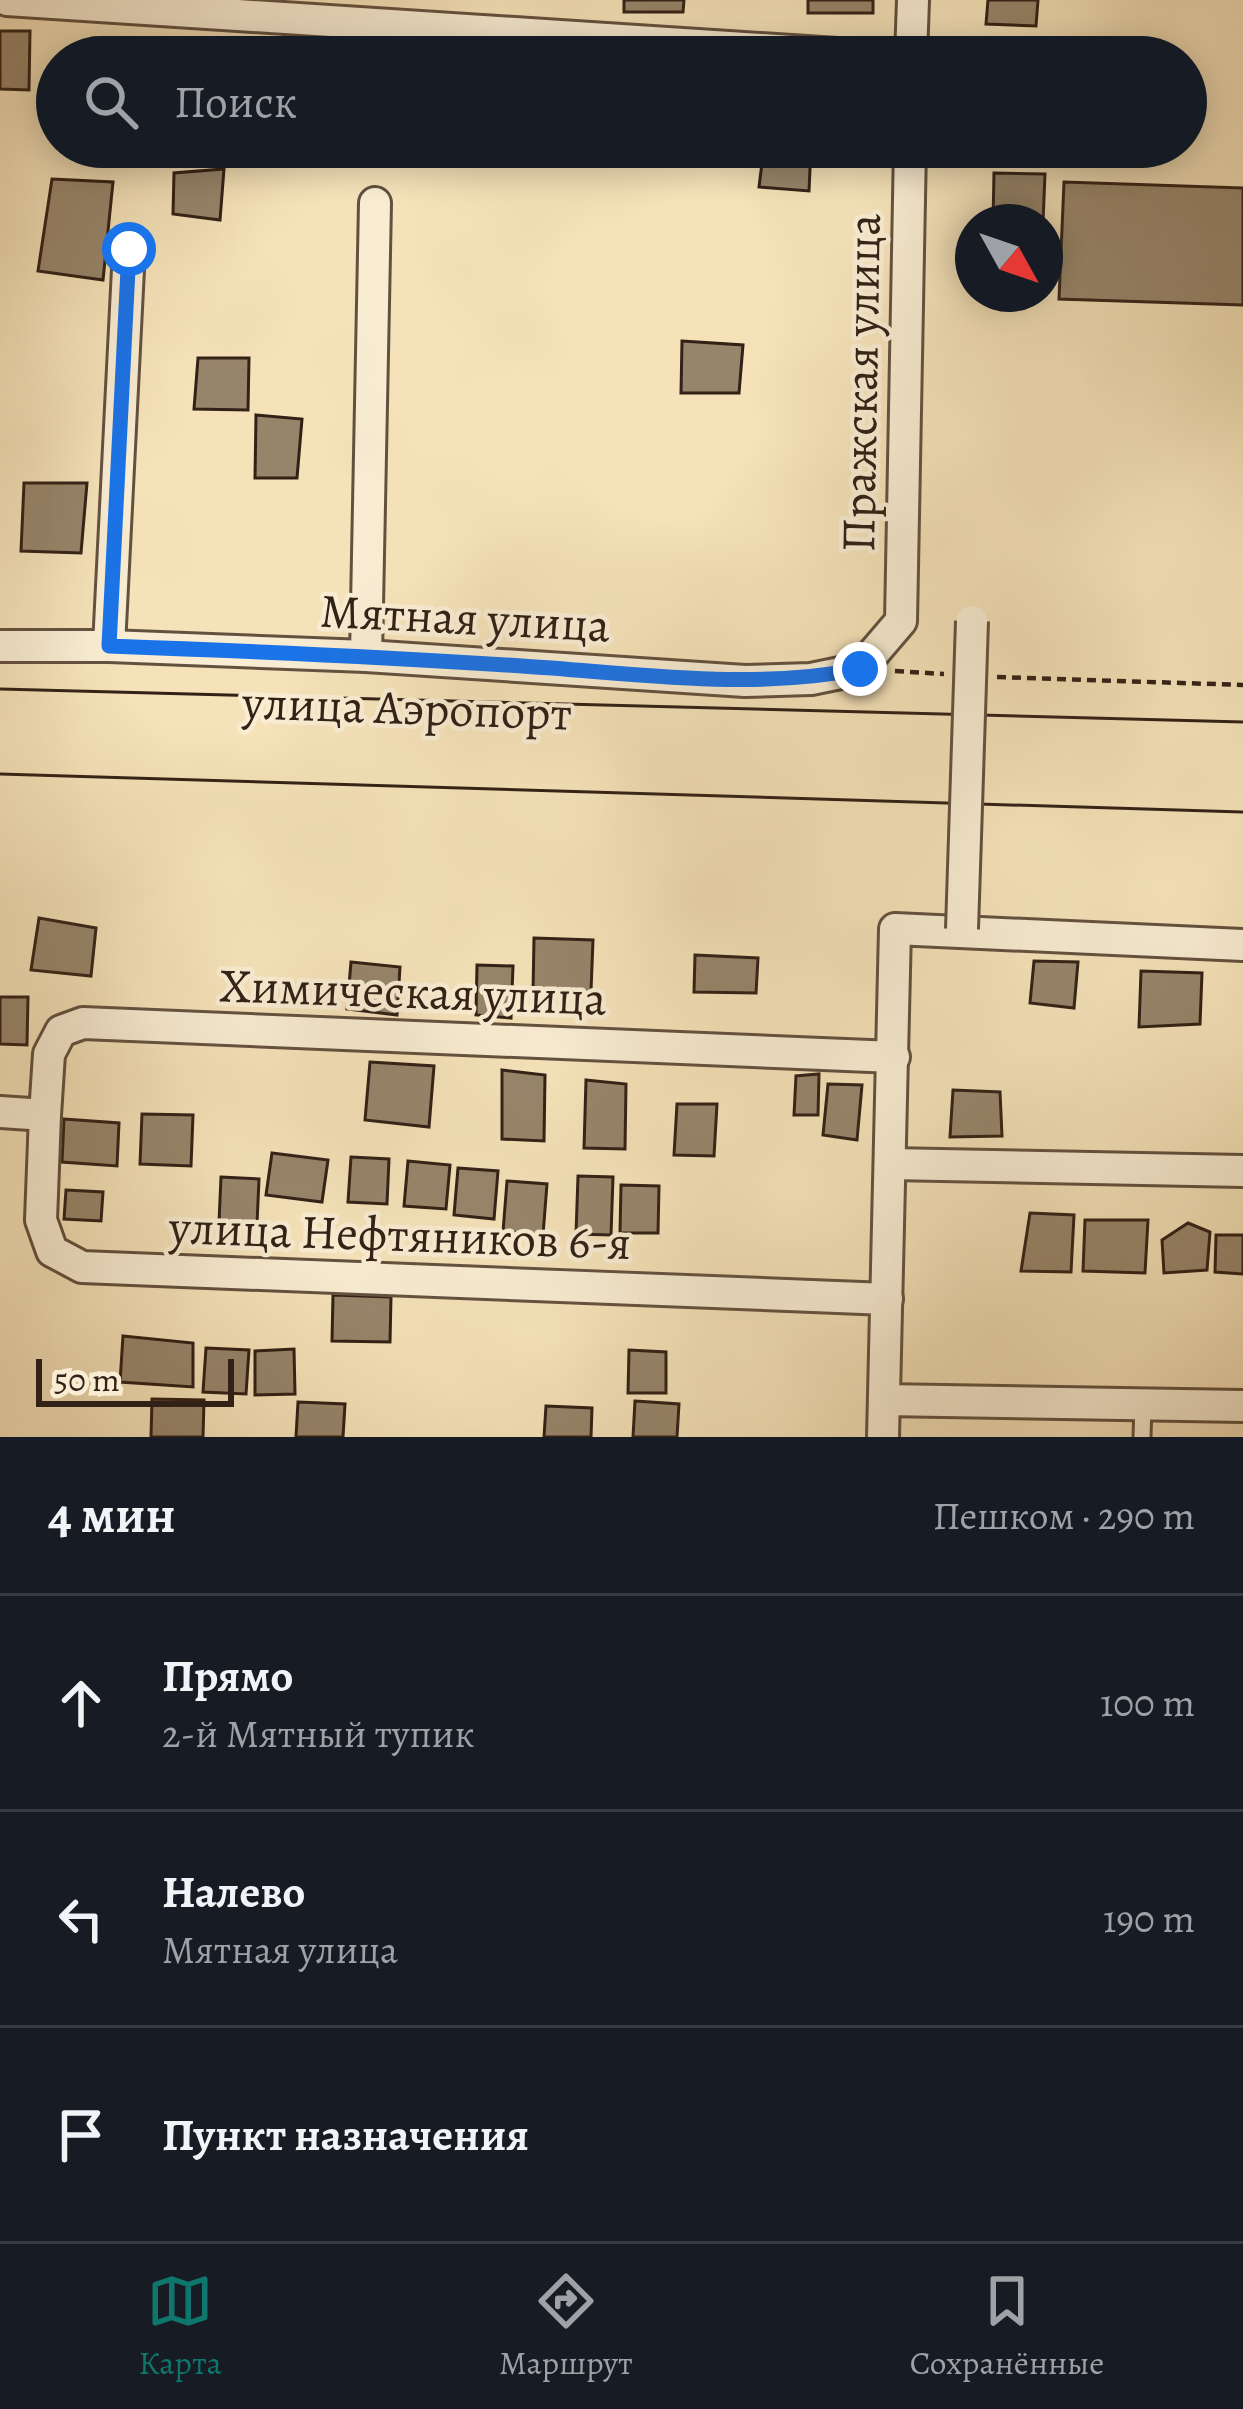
<!DOCTYPE html>
<html lang="ru">
<meta charset="utf-8">
<style>
body{margin:0;font-family:Alegreya,serif;background:#20242c;color:#f1f3f6}
.compass{position:absolute;left:955px;top:204px;width:108px;height:108px;border-radius:50%;background:#171b24;box-shadow:0 6px 30px #0003;rotate:130deg}
.scale{position:absolute;left:36px;bottom:30px;width:198px;box-sizing:border-box;padding-left:12px;border:6px solid #322116;border-top:0;font-size:33px;line-height:42px;white-space:nowrap;color:#322116;-webkit-text-stroke:9px #f8ecd2;paint-order:stroke}
.stop{position:absolute;width:36px;height:36px;margin:-27px;border:9px solid #1a73e8;border-radius:50%;background:#fff}
.stop.end{background:#1a73e8;border-color:#fff;box-shadow:0 3px 12px #0008}
.list{margin:0;padding:0;list-style:none}
h2{display:flex;justify-content:space-between;align-items:center;height:156px;margin:0;padding:0 48px;font-size:51px}
h2 small{font-size:39px;font-weight:400;color:#9ea1a6}
.list li{display:grid;grid-template-columns:78px 1fr auto;gap:36px;align-items:center;box-sizing:border-box;height:216px;padding:0 48px;border-top:3px solid #363941}
.list b{display:block;font-size:45px;white-space:nowrap}
.list p{margin:0;font-size:39px;white-space:nowrap;color:#9ea1a6}
.list em{font-size:39px;font-style:normal;color:#9ea1a6}
.icon{flex:none;width:66px;height:66px;fill:none;stroke:currentColor;stroke-width:2;stroke-linecap:round;stroke-linejoin:round}
.map{position:relative;flex:none;width:1243px;height:1437px;overflow:hidden}
.search{position:absolute;background:#171b24;box-shadow:0 6px 30px #0003;left:36px;right:36px;top:36px;height:132px;display:flex;align-items:center;gap:30px;box-sizing:border-box;padding:0 42px;border-radius:66px;color:#9ea1a6;font-size:45px}
.sheet{height:804px;background:#171b24}
nav{display:flex;justify-content:space-around;align-items:center;box-sizing:border-box;height:168px;border-top:3px solid #363941;background:#171b24;font-size:33px;color:#9ea1a6}
nav a{display:grid;justify-items:center;gap:6px}
nav .on{color:#0f766e}
.map>svg:first-child{display:block}
</style>
<div class="map">
<svg width="1243" height="1437" viewBox="0 0 1243 1437">
<rect width="100%" height="100%" fill="#f5e2b9"/>
<filter id="stains"><feTurbulence type="fractalNoise" baseFrequency=".00167" numOctaves="4"/><feColorMatrix values="0 0 0 0 .2 0 0 0 0 .09 0 0 0 0 .02 0 0 0 .5 -.17"/></filter>
<radialGradient id="worn" r=".72"><stop offset=".6" stop-color="#630" stop-opacity="0"/><stop offset="1" stop-color="#630" stop-opacity=".3"/></radialGradient>
<g fill="#97856b" stroke="#322116" stroke-width="3">
<path d="M624,0H684L683,12H624Z"/>
<rect x="808" y="0" width="65" height="13"/>
<path d="M988,0H1038L1036,26L986,24Z"/>
<path d="M0,31H30L29,90L0,89Z"/>
<path d="M92,38L146,39L145,57H89Z"/>
<path d="M1031,39L1079,42L1078,57H1031Z"/>
<path d="M764,147H811L809,191L759,187Z"/>
<path d="M224,169L220,220L173,214L174,173Z"/>
<path d="M994,173L1045,174L1043,222H993Z"/>
<path d="M52,179L113,182L103,280L38,271Z"/>
<path d="M1064,182L1243,188V305L1059,299Z"/>
<path d="M682,341L743,345L739,393H681Z"/>
<path d="M198,358H249L248,410L194,409Z"/>
<path d="M256,415L302,419L297,478H255Z"/>
<path d="M24,483H87L81,553L21,551Z"/>
<path d="M39,918L96,928L91,976L31,970Z"/>
<path d="M534,938L593,940L591,991L533,993Z"/>
<path d="M695,955L758,958L756,993L694,992Z"/>
<path d="M1034,961L1078,962L1074,1008L1030,1003Z"/>
<path d="M351,962L400,967L397,1015L347,1009Z"/>
<path d="M477,965L513,966L511,1018L476,1015Z"/>
<path d="M1141,971L1202,973L1200,1024L1139,1027Z"/>
<path d="M0,997H28L27,1045L0,1044Z"/>
<path d="M370,1062L434,1066L429,1127L365,1120Z"/>
<path d="M502,1070L545,1075L544,1141L502,1139Z"/>
<path d="M819,1074L818,1115H794L796,1076Z"/>
<path d="M586,1080L626,1084L625,1149L584,1148Z"/>
<path d="M828,1084L862,1085L857,1140L823,1135Z"/>
<path d="M953,1090L1000,1092L1002,1136L950,1137Z"/>
<path d="M677,1104H717L714,1156L674,1155Z"/>
<path d="M142,1114L193,1115L191,1166L140,1164Z"/>
<path d="M64,1119L119,1123L117,1166L62,1162Z"/>
<path d="M272,1153L328,1160L322,1202L266,1195Z"/>
<path d="M351,1157L389,1159L387,1204L348,1202Z"/>
<path d="M408,1161L450,1165L446,1209L404,1206Z"/>
<path d="M458,1168L498,1171L494,1219L454,1215Z"/>
<path d="M578,1176L613,1177L611,1235L576,1234Z"/>
<path d="M221,1177L259,1179L257,1224L219,1222Z"/>
<path d="M507,1181L547,1184L543,1235L503,1232Z"/>
<path d="M621,1185L659,1186L658,1233H620Z"/>
<path d="M66,1190L103,1192L101,1221L64,1219Z"/>
<path d="M1030,1213L1074,1215L1071,1272L1021,1271Z"/>
<path d="M1085,1220H1148L1145,1273L1083,1271Z"/>
<path d="M1188,1223L1210,1232L1207,1270L1164,1273L1162,1240Z"/>
<path d="M1216,1235H1243V1274L1215,1272Z"/>
<path d="M333,1295L391,1297L390,1342L332,1341Z"/>
<path d="M123,1336L193,1343V1387L120,1382Z"/>
<path d="M206,1348L249,1350L246,1394L203,1392Z"/>
<path d="M294,1349L295,1394L255,1395V1351Z"/>
<path d="M629,1350L666,1352V1393H628Z"/>
<path d="M152,1399L204,1400L203,1437H151Z"/>
<path d="M635,1401L679,1404L677,1437H633Z"/>
<path d="M298,1402L345,1404L343,1437H296Z"/>
<path d="M546,1406L592,1408L591,1437H544Z"/>
</g>
<g fill="none" stroke-linecap="round" stroke-linejoin="round">
<g stroke="#63513f" stroke-width="21">
<path id="lane" d="M1142,1437L1143,1405"/>
</g>
<g stroke="#63513f" stroke-width="36">
<g id="street">
<path d="M7,0L883,57"/>
<path d="M911,57L913,0"/>
<path d="M0,646H109L366,656L745,681L811,679L860,669L901,621L910,147"/>
<path d="M109,646L129,249"/>
<path d="M366,656L375,203"/>
<path d="M0,1112L45,1115L49,1054L61,1031L83,1023L894,1057"/>
<path d="M45,1115L41,1220L52,1251L82,1267L887,1299"/>
<path d="M890,1164L1243,1171"/>
<path d="M884,1400L1243,1406"/>
<path d="M883,1437L895,929L1243,945"/>
</g>
</g>
<g stroke="#322116" stroke-width="51">
<g id="primary">
<path d="M0,713L1243,746"/>
<path d="M0,750L1243,788"/>
</g>
</g>
<g stroke="#322116" stroke-width="4.5" stroke-dasharray="9 6" stroke-linecap="butt">
<path d="M895,671L944,674"/>
<path d="M997,677L1243,685"/>
</g>
<use href="#lane" stroke="#f8ecd2" stroke-width="15"/>
<use href="#street" stroke="#f8ecd2" stroke-width="30"/>
<use href="#primary" stroke="#f5e2b9" stroke-width="45"/>
<g stroke="#63513f" stroke-width="36" stroke-linecap="butt">
<path id="street-bridge" d="M962,929L972,621"/>
</g>
<use href="#street-bridge" stroke="#f8ecd2" stroke-width="30"/>
</g>
<g fill="none" stroke-linecap="round" stroke-linejoin="round">
<path stroke="#1a73e8" stroke-width="15" d="M129,249L109,646C246,651 384,657 522,666C634,673 749,691 860,669"/>
</g>
<g text-anchor="middle" dominant-baseline="central" stroke-width="9" stroke-linejoin="round" paint-order="stroke">
<g font-size="48" fill="#322116" stroke="#f8ecd2">
<text transform="translate(861 383) rotate(-89)">Пражская улица</text>
<text transform="translate(465 618) rotate(3)">Мятная улица</text>
<text transform="translate(407 708) rotate(2)">улица Аэропорт</text>
<text transform="translate(413 992) rotate(2)">Химическая улица</text>
<text transform="translate(400 1235) rotate(2)">улица Нефтяников 6-я</text>
</g>
</g>
<rect width="100%" height="100%" filter="url(#stains)"/>
<rect width="100%" height="100%" fill="url(#worn)"/>
</svg>
<svg class="compass" viewBox="-18 -18 36 36"><path d="M0-13l5 13h-10z" fill="#e53935"/><path d="M0 13l5-13h-10z" fill="#9ea1a6"/></svg>
<div class="scale">50 m</div>
<div class="stop" style="left:129px;top:249px"></div>
<div class="stop end" style="left:860px;top:669px"></div>
<div class="search"><svg class="icon" aria-label="search" viewBox="0 0 24 24"><circle cx="10" cy="10" r="6"/><path d="M15 15l6 6"/></svg>Поиск</div>
</div>
<section class="sheet">
<h2>4 мин<small>Пешком · 290 m</small></h2>
<ul class="list">
<li><svg class="icon" aria-label="ahead" viewBox="0 0 24 24"><path d="M12 20V5M6 11l6-6 6 6"/></svg><div><b>Прямо</b><p>2-й Мятный тупик</p></div><em>100 m</em></li>
<li><svg class="icon" aria-label="left" viewBox="0 0 24 24"><path d="M17 20v-9H6M10 6l-5 5 5 5"/></svg><div><b>Налево</b><p>Мятная улица</p></div><em>190 m</em></li>
<li><svg class="icon" aria-label="arrive" viewBox="0 0 24 24"><path d="M6 21V4h12l-3 4 3 4H6"/></svg><div><b>Пункт назначения</b></div></li>
</ul>
</section>
<nav>
<a class="on"><svg class="icon" aria-label="map" viewBox="0 0 24 24"><path d="M3 6l6-2 6 2 6-2v14l-6 2-6-2-6 2zM9 4v14M15 6v14"/></svg>Карта</a>
<a><svg class="icon" aria-label="directions" viewBox="0 0 24 24"><path d="M12 3l9 9-9 9-9-9zM9 14v-3h6M13 9l2 2-2 2"/></svg>Маршрут</a>
<a><svg class="icon" aria-label="saved" viewBox="0 0 24 24"><path d="M7 4h10v16l-5-4-5 4z"/></svg>Сохранённые</a>
</nav>
